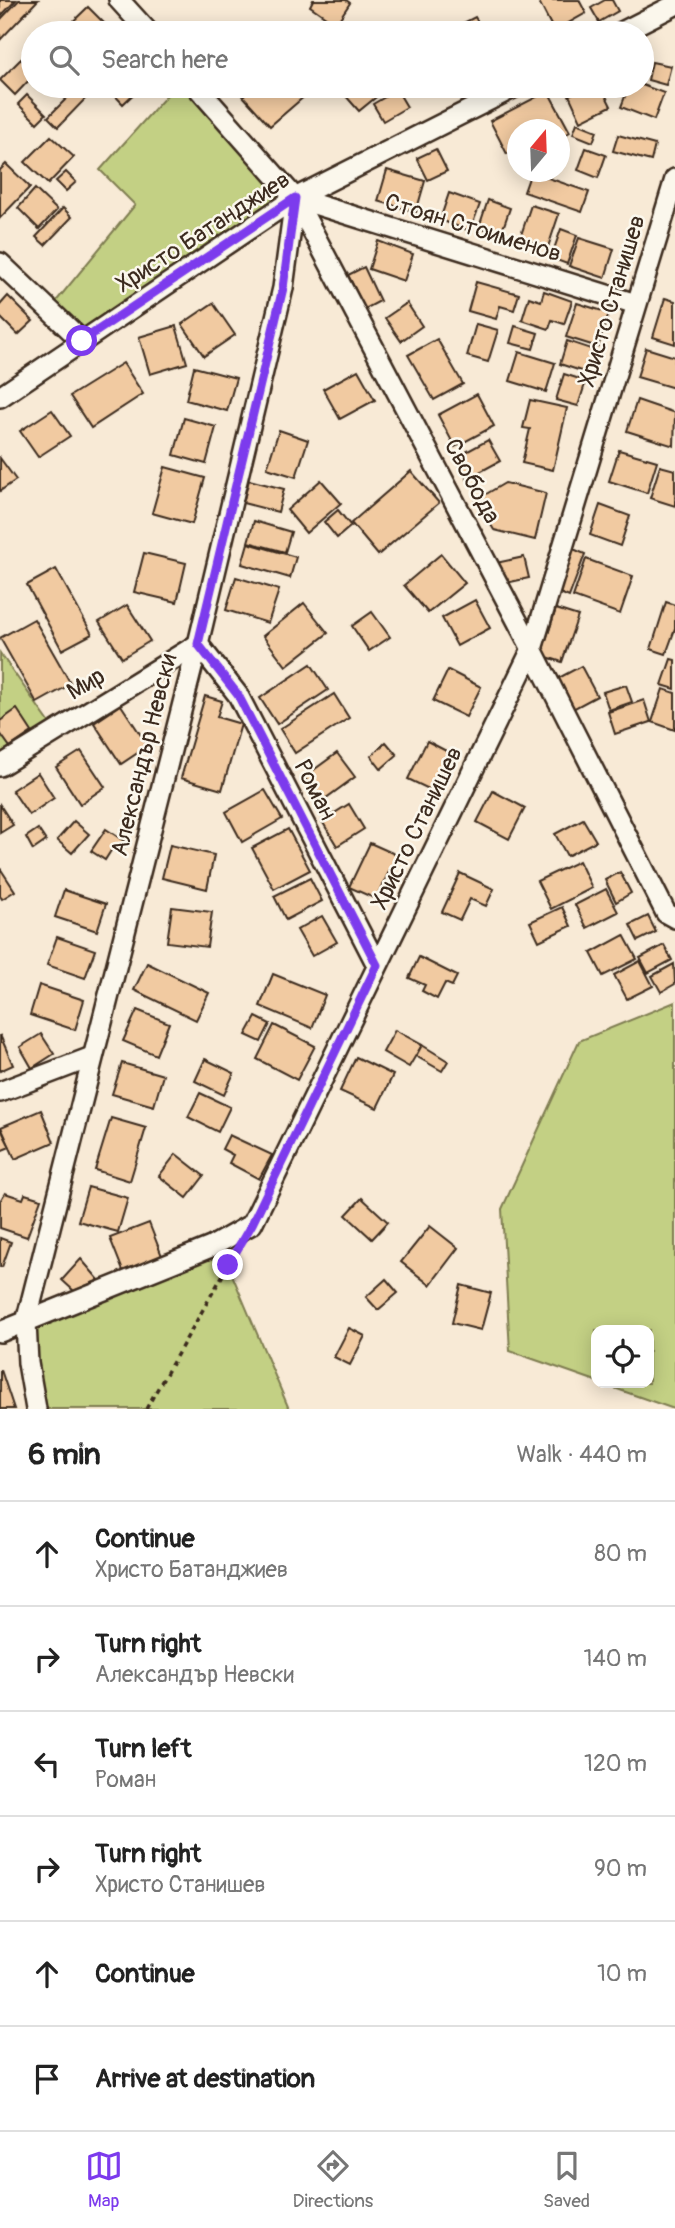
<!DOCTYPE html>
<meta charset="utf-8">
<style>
body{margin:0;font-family:Pangolin,sans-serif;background:#f6f6f6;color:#222}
.controls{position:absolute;right:21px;bottom:21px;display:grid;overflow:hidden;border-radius:14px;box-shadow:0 4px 18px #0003}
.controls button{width:63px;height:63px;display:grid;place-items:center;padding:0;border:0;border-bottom:2px solid #e0e0e0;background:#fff;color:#222;font:35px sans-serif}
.compass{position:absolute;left:507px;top:119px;width:63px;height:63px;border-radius:50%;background:#fff;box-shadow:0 4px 18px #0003;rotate:19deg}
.stop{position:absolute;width:21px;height:21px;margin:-16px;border:5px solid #7c3aed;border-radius:50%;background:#fff}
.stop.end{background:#7c3aed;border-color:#fff;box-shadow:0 2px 7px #0008}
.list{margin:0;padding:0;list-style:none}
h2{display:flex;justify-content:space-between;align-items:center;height:91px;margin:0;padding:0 28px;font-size:30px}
h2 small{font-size:23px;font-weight:400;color:#767676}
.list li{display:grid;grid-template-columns:46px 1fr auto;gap:21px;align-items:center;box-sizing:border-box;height:105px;padding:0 28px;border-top:2px solid #e0e0e0}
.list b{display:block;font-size:26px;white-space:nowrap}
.list p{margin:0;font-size:23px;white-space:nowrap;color:#767676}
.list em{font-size:23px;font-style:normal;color:#767676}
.icon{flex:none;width:38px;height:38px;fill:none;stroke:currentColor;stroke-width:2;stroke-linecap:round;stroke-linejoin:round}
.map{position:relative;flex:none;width:675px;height:1409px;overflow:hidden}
.search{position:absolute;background:#fff;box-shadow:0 4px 18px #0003;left:21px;right:21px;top:21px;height:77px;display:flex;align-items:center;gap:18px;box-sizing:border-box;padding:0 24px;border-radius:38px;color:#767676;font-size:26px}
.sheet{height:721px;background:#fff}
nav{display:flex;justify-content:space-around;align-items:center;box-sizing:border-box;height:98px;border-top:2px solid #e0e0e0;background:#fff;font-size:19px;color:#767676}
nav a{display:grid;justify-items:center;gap:4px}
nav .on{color:#7c3aed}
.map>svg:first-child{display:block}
</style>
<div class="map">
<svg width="675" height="1409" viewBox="0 0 675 1409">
<rect width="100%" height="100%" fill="#f8ead6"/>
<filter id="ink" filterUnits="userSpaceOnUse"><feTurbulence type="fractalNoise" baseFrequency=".0143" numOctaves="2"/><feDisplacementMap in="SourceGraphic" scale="14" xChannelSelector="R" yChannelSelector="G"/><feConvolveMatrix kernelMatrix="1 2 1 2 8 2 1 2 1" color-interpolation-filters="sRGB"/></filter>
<g filter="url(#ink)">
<g fill="#c3d084" stroke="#7f7d51" stroke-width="2">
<path d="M175,86H196L295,198L82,341L49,310L135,205L100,170Z"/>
<path d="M0,653L56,732L0,766Z"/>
<path d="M675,1002V1409H674L600,1383H649V1330H596V1381L510,1351L502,1209L579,1041Z"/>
<path d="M211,1247L228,1265L289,1409H36L26,1322Z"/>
</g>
<g fill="#f1caa1" stroke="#3b2a1e" stroke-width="2">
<path d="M0,0H16L0,17Z"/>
<path d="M19,0H38L0,40V20Z"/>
<path d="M313,0H346L350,3L336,24L310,6Z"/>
<path d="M538,0H579L586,13L554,31Z"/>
<path d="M605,0H612L618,11L599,22L591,8Z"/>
<path d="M88,7L114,33H61Z"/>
<path d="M475,17L484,33H444Z"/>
<path d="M21,59L33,71V76L15,95L0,80Z"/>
<path d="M652,62L671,66L666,85L648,80Z"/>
<path d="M642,85L664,93L654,120L621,107L629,86Z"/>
<path d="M79,86L90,94L58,127L48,117Z"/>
<path d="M106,86H142L123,104Z"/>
<path d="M255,86H310L313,89L270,126L243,96Z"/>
<path d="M337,86H383L386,89L359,111Z"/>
<path d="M589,86H601L611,106L581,121L569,95Z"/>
<path d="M397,90L407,107L383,121L373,104Z"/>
<path d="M548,91L570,132L560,138V130H518V149L507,154L490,121Z"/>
<path d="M27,95L46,114L37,123L18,104Z"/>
<path d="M577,123L597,131L593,142L573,134Z"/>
<path d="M618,135L655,145L651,161L613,151Z"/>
<path d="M51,136L74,157L48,184L25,162Z"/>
<path d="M586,148L606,155L598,178L578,170Z"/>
<path d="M436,149L447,171L428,180L417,158Z"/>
<path d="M6,164L30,187L0,218V170Z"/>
<path d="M387,170L425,181L416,212L378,201Z"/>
<path d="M66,172L76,182L66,191L56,181Z"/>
<path d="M531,172L589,192L582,212L524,192Z"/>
<path d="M35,189L57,210L39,229L18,208Z"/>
<path d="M449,193L480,204L470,231L440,220Z"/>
<path d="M488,200L510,208L501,234L479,227Z"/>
<path d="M531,205L559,214L548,247L520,238Z"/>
<path d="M63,208L72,217L45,245L36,237Z"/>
<path d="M561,229L577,235L567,264L551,258Z"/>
<path d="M579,238L614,249L605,278L569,266Z"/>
<path d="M378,241L413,254L404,281L369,269Z"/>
<path d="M364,267L380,301L365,309L348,275Z"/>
<path d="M476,282L519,294L514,310L500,306L496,319L468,311Z"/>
<path d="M544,291L572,301L564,324L552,320L549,329L522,320L529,297L541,301Z"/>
<path d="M8,296L33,321L18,335L0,317V305Z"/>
<path d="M665,298L675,301V344L653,337Z"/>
<path d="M213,303L235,335L204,356L182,324Z"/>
<path d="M407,303L422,326L401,341L385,318Z"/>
<path d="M577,303L609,313L598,347L566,337Z"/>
<path d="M476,324L498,330L488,362L467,356Z"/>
<path d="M176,326L187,363L150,374L139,337Z"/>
<path d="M515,326L538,333L533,349L510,343Z"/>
<path d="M437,339L463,384L434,400L408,355Z"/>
<path d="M567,341L594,350L587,373L560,364Z"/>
<path d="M646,348L675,357L674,388L637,377Z"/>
<path d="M519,352L555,363L546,392L510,381Z"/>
<path d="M123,363L143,394L91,428L70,396Z"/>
<path d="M194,367L236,378L227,411L186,400Z"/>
<path d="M358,370L375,400L340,419L323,389Z"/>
<path d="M564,374L586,381L578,406L556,400Z"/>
<path d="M477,394L494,426L455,447L438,415Z"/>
<path d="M530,400L567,408L553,470L522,463L530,429L523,428Z"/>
<path d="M637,400L675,413L674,446L627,431Z"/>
<path d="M52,410L70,436L38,457L20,431Z"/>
<path d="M184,418L216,427L206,464L174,455Z"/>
<path d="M279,430L308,440L296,477L267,468Z"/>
<path d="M488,440L500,461L467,479L455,458Z"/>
<path d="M619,450L657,461L647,493L609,481Z"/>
<path d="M0,458L16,480L0,491Z"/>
<path d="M660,466L675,470V506L650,498Z"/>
<path d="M165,467L205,478L192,524L152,513Z"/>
<path d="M411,471L439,503L378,555L351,523Z"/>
<path d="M249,480L284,489L278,512L243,503Z"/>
<path d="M321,480L341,503L306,533L287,510Z"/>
<path d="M505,483L546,493L535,540L494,530L476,500Z"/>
<path d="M600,505L630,516L620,546L590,535Z"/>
<path d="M338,510L351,526L337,538L324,522Z"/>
<path d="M254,521L291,532L285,552L248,542Z"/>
<path d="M248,543L296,557L290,578L242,564Z"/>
<path d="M571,548L585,554L569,597L555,591Z"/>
<path d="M144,553L186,563L177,602L134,592Z"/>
<path d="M441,554L465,583L428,613L404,585Z"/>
<path d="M524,557L529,578L501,584L496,563Z"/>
<path d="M586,559L633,576L620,614L573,597Z"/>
<path d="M56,569L92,634L62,650L27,585Z"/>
<path d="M236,577L279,590L268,623L226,610Z"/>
<path d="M475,600L490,628L457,646L442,618Z"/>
<path d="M666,602L675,605V629L666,654L651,649Z"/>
<path d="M304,603L328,633L286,666L263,636Z"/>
<path d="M127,605L150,641L122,658L99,622Z"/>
<path d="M556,609L578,616L562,662L541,655Z"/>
<path d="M372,612L390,637L369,651L352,626Z"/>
<path d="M34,619L71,684L37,703L0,638Z"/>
<path d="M671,659L675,660V689L662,685Z"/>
<path d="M311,664L328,690L277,724L260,698Z"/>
<path d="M581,666L597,696L571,710L555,680Z"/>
<path d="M448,670L481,687L466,717L433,701Z"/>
<path d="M626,685L632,702L609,710L603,692Z"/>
<path d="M663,689L675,693V730L652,722Z"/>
<path d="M334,694L349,718L295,753L280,729Z"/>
<path d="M205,696L222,701L217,717L241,724L222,790L181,778Z"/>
<path d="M644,700L651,722L615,734L608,712Z"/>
<path d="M121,705L148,746L121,764L94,723Z"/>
<path d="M17,709L32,732L10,747L0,733V721Z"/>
<path d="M427,741L452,754L433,791L408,779Z"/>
<path d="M386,742L397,755L381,769L371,756Z"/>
<path d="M81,751L105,787L80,804L56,767Z"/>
<path d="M337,753L355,777L322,801L304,777Z"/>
<path d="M38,773L54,798L29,815L12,790Z"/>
<path d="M265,790L282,819L242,842L226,812Z"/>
<path d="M493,791L525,808L509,839L477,822Z"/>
<path d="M349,804L364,829L337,846L322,821Z"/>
<path d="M0,805L13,825L0,833Z"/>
<path d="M583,819L596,841L567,856L555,834Z"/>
<path d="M74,821L89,834L72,853L57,840Z"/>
<path d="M38,829L46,841L33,850L26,837Z"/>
<path d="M106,829L127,843L120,854L112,849L105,860L91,851Z"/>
<path d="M288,829L310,870L274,889L252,848Z"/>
<path d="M370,843L397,855L376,899L349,887Z"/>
<path d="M170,845L214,855L207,889L162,878Z"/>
<path d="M579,861L592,888L551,909L537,881Z"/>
<path d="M0,868L15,891L2,899L0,896Z"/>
<path d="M620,872L631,893L616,902L605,880Z"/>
<path d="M460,873L494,889L486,906L470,899L460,920L442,912Z"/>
<path d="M310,878L322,901L286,920L274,896Z"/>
<path d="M606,889L618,912L587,928L575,905Z"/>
<path d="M64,890L106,904L97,931L55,917Z"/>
<path d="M172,907L212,912L207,947L167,942Z"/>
<path d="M562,907L571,926L539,941L530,922Z"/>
<path d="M322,916L337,942L312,956L297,930Z"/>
<path d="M648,916L656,932L638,941L630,925Z"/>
<path d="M624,935L637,959L603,976L591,953Z"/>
<path d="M57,937L95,950L85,978L47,965Z"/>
<path d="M664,945L672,960L648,973L640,958Z"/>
<path d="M419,957L457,976L452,986L445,983L437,999L422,991L425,985L409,978Z"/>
<path d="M640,961L653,986L627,999L614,975Z"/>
<path d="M147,963L209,993L196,1020L134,990Z"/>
<path d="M674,964L675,984L661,992L652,976Z"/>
<path d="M273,974L325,995L312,1028L260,1006Z"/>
<path d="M39,985L84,1000L75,1030L30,1015Z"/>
<path d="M137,1010L169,1023L156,1055L123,1041Z"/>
<path d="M256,1017L270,1024L261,1042L246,1035Z"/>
<path d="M274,1025L315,1046L297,1080L257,1059Z"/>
<path d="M395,1030L422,1045L409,1067L383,1052Z"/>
<path d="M41,1034L54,1054L32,1068L20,1047Z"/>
<path d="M0,1035L13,1065L0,1071Z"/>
<path d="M422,1045L448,1061L442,1071L416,1056Z"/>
<path d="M356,1057L393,1075L377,1108L340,1091Z"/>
<path d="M205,1059L234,1073L224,1095L195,1081Z"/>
<path d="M122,1063L163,1075L154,1106L112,1094Z"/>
<path d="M200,1093L230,1107L218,1132L188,1117Z"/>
<path d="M41,1110L54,1142L15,1159L1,1127Z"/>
<path d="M111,1118L146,1128L130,1181L95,1170Z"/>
<path d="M0,1127L10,1147L0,1151Z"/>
<path d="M229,1135L272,1155L259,1179L229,1163L233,1155L222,1149Z"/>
<path d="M176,1154L204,1176L187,1198L159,1176Z"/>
<path d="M88,1187L128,1198L118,1232L78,1221Z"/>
<path d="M5,1193L23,1199L25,1194L41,1199L27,1237L0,1228V1201Z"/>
<path d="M362,1198L388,1222L372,1239L346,1215Z"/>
<path d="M149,1223L162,1256L123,1271L110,1238Z"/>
<path d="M430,1226L458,1248L430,1285L401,1262Z"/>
<path d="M0,1238L11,1242L2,1267H0Z"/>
<path d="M81,1259L99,1280L74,1291L62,1280Z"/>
<path d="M386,1279L398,1293L378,1310L366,1297Z"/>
<path d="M461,1285L491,1293L481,1330L452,1323Z"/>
<path d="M349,1328L365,1336L350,1365L334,1357Z"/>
<path d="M0,1370H1L14,1409H0Z"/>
</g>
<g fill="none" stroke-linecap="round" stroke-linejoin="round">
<g stroke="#3b2a1e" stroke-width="24">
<g id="street">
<path d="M119,0L149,33"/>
<path d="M620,33L675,5"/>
<path d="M196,86L295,198L532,649L666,913L675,918"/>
<path d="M0,263L82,341"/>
<path d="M0,397L295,198L517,86"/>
<path d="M0,766L198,644L238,695L377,965"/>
<path d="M0,1092L92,1057"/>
<path d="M0,1332L211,1247L252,1224L532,649L675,179"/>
<path d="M36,1409L28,1363L26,1322L198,644L283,288L295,198L636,304"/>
</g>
</g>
<path stroke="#3b2a1e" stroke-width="3.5" stroke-dasharray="5 5" stroke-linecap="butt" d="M146,1409L232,1259"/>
<use href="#street" stroke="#fbf7ec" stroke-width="19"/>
</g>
</g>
<g fill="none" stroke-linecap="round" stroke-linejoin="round" filter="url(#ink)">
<path stroke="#7c3aed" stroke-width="9" d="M82,341L295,198L283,288L198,644L238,695L377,965L252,1224L228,1265"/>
</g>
<g text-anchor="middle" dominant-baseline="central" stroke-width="5" stroke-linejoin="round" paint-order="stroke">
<g font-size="24" fill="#3b2a1e" stroke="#fbf7ec">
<text transform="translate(473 228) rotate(17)">Стоян Стоименов</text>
<text transform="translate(203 232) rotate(-33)">Христо Батанджиев</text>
<text transform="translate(612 301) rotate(-73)">Христо Станишев</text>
<text transform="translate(472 481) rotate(62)">Свобода</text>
<text transform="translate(86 684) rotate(-31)">Мир</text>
<text transform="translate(144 755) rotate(-76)">Александър Невски</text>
<text transform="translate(315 790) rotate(63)">Роман</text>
<text transform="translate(417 828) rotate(-64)">Христо Станишев</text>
</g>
</g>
</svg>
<div class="controls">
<button><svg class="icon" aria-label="locate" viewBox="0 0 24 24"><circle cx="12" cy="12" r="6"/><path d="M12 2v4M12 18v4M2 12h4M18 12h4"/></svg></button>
</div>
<svg class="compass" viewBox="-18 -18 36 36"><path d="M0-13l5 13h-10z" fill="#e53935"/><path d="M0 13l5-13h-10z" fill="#767676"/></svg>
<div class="stop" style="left:82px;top:341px"></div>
<div class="stop end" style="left:228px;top:1265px"></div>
<div class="search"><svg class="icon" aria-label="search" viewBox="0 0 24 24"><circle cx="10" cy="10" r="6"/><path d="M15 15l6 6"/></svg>Search here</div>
</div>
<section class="sheet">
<h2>6 min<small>Walk · 440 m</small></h2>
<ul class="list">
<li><svg class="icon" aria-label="ahead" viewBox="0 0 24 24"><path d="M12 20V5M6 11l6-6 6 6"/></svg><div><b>Continue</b><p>Христо Батанджиев</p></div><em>80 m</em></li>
<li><svg class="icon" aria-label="right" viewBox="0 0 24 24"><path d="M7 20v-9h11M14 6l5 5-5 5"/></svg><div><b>Turn right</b><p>Александър Невски</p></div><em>140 m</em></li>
<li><svg class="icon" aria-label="left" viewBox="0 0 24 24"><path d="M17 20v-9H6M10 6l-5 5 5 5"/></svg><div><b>Turn left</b><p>Роман</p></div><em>120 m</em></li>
<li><svg class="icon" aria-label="right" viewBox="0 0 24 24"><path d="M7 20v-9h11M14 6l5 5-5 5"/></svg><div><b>Turn right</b><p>Христо Станишев</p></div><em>90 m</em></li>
<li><svg class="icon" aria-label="ahead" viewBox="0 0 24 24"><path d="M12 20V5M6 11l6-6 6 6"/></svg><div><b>Continue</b></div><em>10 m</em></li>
<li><svg class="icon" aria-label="arrive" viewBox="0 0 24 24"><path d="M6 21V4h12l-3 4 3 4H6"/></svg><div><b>Arrive at destination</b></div></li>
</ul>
</section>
<nav>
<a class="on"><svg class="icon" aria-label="map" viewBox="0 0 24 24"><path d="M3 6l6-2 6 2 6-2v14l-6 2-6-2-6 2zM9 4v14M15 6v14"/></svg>Map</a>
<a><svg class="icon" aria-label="directions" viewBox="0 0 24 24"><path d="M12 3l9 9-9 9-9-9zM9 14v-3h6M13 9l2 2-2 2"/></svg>Directions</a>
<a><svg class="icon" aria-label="saved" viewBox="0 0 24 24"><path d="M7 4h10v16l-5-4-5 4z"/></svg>Saved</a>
</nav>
